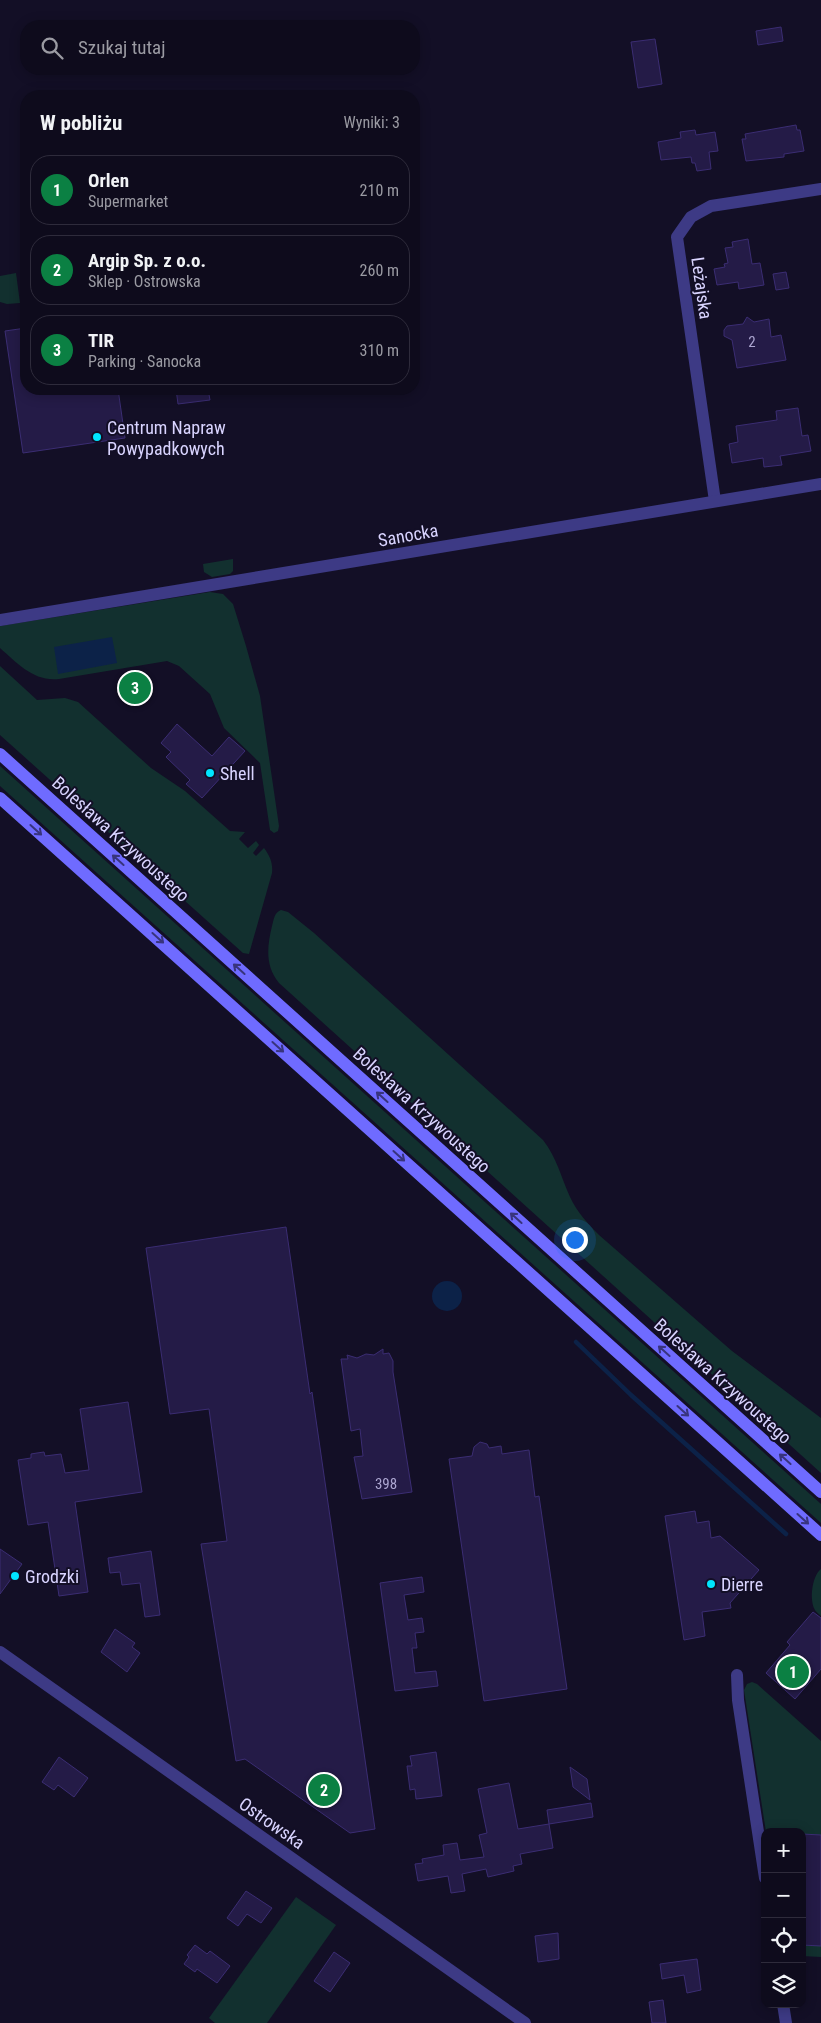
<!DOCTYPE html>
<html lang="pl">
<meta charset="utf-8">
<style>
body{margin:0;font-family:"Roboto Condensed",sans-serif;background:#171425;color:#f1f3f6}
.controls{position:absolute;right:15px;bottom:15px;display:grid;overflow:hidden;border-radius:10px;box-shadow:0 2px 12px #0003}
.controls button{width:45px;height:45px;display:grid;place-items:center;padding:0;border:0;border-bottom:1px solid #2e2b3b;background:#0e0b1c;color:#f1f3f6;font:25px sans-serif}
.you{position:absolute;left:574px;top:1239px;width:18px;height:18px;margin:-12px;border:4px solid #fff;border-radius:50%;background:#1a73e8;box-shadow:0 0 0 8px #1a73e833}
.badge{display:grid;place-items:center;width:32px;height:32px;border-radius:50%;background:#0b8043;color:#fff;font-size:16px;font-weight:700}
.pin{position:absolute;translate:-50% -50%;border:2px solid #fff;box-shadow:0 1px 5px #0006}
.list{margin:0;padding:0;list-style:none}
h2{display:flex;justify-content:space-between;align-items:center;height:65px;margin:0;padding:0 20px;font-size:21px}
h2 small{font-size:16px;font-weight:400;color:#9b9ba3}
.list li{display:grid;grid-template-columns:32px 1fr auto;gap:15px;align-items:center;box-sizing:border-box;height:70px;margin:0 10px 10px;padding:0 10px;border:1px solid #2e2b3b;border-radius:20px}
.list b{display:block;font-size:19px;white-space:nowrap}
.list p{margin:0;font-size:16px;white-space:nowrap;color:#9b9ba3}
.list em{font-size:16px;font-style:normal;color:#9b9ba3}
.icon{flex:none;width:28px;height:28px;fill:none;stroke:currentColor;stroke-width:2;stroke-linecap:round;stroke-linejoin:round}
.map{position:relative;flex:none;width:821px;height:2023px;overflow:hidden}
.search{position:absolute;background:#0e0b1c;box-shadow:0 2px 12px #0003;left:20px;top:20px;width:400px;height:55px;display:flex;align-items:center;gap:12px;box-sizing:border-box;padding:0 18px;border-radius:20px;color:#9b9ba3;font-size:19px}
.panel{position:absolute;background:#0e0b1c;box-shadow:0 2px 12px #0003;left:20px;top:90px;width:400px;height:305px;border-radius:20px}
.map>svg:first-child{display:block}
</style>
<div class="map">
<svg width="821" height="2023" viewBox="0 0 821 2023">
<rect width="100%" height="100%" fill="#130f26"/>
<g fill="#12302f">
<path d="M16,273L20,303L7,304L0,302V276Z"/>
<path d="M233,559V571L230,574L212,577L204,572L203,564Z"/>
<path d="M210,592L223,594L233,604L246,646L260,696L279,826L278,831L274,833L270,830L260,763L224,728L210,694L179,666L167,661L59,679C34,682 17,663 0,648V626Z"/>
<path d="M0,666L37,700L65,698L78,702L151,768L185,791L230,831L245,832L239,839L248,848L256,841L259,845L253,853L256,856L264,848C270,856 273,863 272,873L249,954L243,953L0,735Z"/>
<path d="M0,766L821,1504V1523L0,786Z"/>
<path d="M281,910L288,912L314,933L543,1140C557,1158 561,1177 570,1197C577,1212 588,1224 599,1235L732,1351L821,1418V1473L279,983C265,966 267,947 272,926C274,919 274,913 281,910Z"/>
<path d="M821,1569V1616C820,1615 815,1611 815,1610C809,1600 812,1576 821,1569Z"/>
<path d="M752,1682L757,1684L821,1741V1957L802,1956V1832H766L744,1690L747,1684Z"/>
<path d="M296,1897L336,1925L267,2023H215L209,2018Z"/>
</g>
<g fill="#0c2248">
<path d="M112,637L117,663L58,674L54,647Z"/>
<circle cx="447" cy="1296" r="15"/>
</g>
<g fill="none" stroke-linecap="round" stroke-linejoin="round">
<path stroke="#0c2248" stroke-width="4.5" d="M576,1342L631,1395L786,1534"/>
</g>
<g fill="#241b47" stroke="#3b2d73">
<path d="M781,27L783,41L758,45L756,31Z"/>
<path d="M655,39L662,84L638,88L631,42Z"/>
<path d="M796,125L797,130H800L804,151L784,154V157L746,161L742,139H746L745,134Z"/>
<path d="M695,130L696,135L715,132L718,151L709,152L711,169L697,171L695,163H692L691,157L661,160L658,142L681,138L680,132Z"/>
<path d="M748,239L752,264L760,263L764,285L739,289L738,282L717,285L714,269L725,267L724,264L728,263L725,248L733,247L732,242Z"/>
<path d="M786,272L789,288L776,290L773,274Z"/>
<path d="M747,317L754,322L769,319L771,337L781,335L786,360L737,368L732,340L724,336V330L727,326L743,324Z"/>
<path d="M26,328V389H118L125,438L23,453L5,331Z"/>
<path d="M176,389H208L210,400L178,404Z"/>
<path d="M798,408L802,436L808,435L811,451L780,456L782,465L764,467L763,458L732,463L729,444L738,442L736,426L777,420L776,411Z"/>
<path d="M177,724L212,756L229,737L245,751L202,798L186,784L190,780L166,757L171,752L161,743Z"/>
<path d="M286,1227L310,1394L312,1392L375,1829L350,1833L245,1759L236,1761L201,1544L227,1541L209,1409L170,1414L146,1248Z"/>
<path d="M383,1349V1354L389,1353L393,1361V1372L412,1492L362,1499L354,1457L363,1456L360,1429L351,1431L341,1359H348L347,1355L357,1358L366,1354L374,1355Z"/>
<path d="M128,1402L142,1492L75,1502L88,1592L59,1596L48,1522L28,1525L18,1460L31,1458V1454L37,1453L44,1452L45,1456L61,1454L65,1473L89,1470L80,1409Z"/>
<path d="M480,1442L487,1444L489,1448L501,1446L502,1454L529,1450L535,1497L539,1496L567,1689L484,1701L449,1459L472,1456L474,1447Z"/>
<path d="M695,1511L697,1523L709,1521L711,1538L720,1536L759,1570L730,1603L731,1608L702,1612L705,1636L684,1640L665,1516Z"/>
<path d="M0,1549L22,1564L0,1594Z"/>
<path d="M151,1551L160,1615L145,1617L140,1583L122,1585L120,1572L110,1573L108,1558Z"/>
<path d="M422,1577L424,1592L404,1595L408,1620L422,1618L424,1632L415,1633L417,1648H412L415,1673L436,1671L438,1686L395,1691L380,1583Z"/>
<path d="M813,1612L821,1618V1669L795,1699L766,1673L790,1645L787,1642Z"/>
<path d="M115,1629L135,1643L132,1647L140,1653L127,1672L101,1652Z"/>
<path d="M436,1752L442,1796L416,1799L415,1789L410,1790L407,1766H412L410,1756Z"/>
<path d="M59,1757L88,1778L74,1797L58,1785L54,1790L42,1782Z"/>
<path d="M570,1767L587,1779L590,1800L573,1787Z"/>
<path d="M509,1783L518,1829L549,1824L553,1848L520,1854L522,1864L513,1866L514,1871L488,1877L486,1869L462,1874L465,1891L451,1893L448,1876L418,1881L415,1864L423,1863L422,1859L444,1855L443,1845L457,1843L460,1860L484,1857L479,1835L487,1833L478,1789Z"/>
<path d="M591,1803L593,1817L549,1824L547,1810Z"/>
<path d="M802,1834L821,1835V1946L802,1945Z"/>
<path d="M246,1891L272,1908L261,1923L247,1914L238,1926L227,1918Z"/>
<path d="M558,1933L559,1959L538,1962L535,1936Z"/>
<path d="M195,1945L207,1954L210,1951L230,1966L217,1983L197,1969L195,1972L184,1964L189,1957L187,1955Z"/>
<path d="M334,1952L350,1963L330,1992L314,1981Z"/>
<path d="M697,1959L701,1990L687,1993L684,1975L662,1979L660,1964Z"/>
<path d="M663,2000L666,2023H652L649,2002Z"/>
</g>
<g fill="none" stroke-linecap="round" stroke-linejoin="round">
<g stroke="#3d3a85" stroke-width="12">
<path d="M715,501L677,237L691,217L711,206L821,189"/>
<path d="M0,620L821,484"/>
<path d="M737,1675L738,1700L765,1878"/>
<path d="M783,2004L786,2023"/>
</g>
<path stroke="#3d3a85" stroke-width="12" d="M0,1652L525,2023"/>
<g stroke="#6f6bff" stroke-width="12">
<path d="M0,754L821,1492"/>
<path d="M0,798L821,1535"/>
</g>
</g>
<defs><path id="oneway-shaft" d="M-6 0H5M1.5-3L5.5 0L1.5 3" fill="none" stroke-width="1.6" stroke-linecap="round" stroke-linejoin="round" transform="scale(1.25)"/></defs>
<g stroke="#38347d">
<use href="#oneway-shaft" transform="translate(36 830) rotate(42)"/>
<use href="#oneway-shaft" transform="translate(118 860) rotate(-138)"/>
<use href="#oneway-shaft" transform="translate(158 938) rotate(42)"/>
<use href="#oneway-shaft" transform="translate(239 969) rotate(-138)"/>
<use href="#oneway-shaft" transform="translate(278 1047) rotate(42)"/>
<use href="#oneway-shaft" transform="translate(382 1097) rotate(-138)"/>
<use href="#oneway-shaft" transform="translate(399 1156) rotate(42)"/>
<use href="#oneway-shaft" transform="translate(516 1218) rotate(-138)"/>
<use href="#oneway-shaft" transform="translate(664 1351) rotate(-138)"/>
<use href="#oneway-shaft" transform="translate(683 1411) rotate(42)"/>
<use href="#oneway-shaft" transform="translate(785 1459) rotate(-138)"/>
<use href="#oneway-shaft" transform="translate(803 1519) rotate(42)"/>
</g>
<g fill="#00e5ff" stroke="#130f26" stroke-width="2">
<circle cx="97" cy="437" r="5"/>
<circle cx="210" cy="773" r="5"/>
<circle cx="15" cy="1576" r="5"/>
<circle cx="711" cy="1584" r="5"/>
</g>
<g text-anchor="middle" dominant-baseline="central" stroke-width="4" stroke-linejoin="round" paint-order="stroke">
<g font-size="15" fill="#aca6d1">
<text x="752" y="342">2</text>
<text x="386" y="1484">398</text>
</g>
<g font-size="18" fill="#d9d4ff" stroke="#130f26">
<text transform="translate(702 288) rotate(82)">Leżajska</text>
<text transform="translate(408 535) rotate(-10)">Sanocka</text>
<text transform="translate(121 839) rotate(42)">Bolesława Krzywoustego</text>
<text transform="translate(422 1110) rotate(42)">Bolesława Krzywoustego</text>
<text transform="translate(723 1381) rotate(42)">Bolesława Krzywoustego</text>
<text transform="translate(272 1823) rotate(35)">Ostrowska</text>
</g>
<g font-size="18" fill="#d9d4ff" stroke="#130f26" text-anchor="start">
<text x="107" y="427">Centrum Napraw<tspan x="107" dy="21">Powypadkowych</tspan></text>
<text x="220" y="773">Shell</text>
<text x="25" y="1576">Grodzki</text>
<text x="721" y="1584">Dierre</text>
</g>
</g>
</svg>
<div class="controls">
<button>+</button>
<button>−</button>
<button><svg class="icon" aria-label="locate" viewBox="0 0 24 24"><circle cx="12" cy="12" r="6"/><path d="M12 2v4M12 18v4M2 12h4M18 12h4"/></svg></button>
<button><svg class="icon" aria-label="layers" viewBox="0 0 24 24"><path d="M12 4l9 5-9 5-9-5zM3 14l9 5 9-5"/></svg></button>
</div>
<div class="you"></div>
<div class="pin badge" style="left:793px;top:1672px">1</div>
<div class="pin badge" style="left:324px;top:1790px">2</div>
<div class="pin badge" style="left:135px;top:688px">3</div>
<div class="search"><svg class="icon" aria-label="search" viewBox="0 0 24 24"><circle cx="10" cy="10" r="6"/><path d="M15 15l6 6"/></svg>Szukaj tutaj</div>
<section class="panel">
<h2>W pobliżu<small>Wyniki: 3</small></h2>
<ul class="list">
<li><span class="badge">1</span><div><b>Orlen</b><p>Supermarket</p></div><em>210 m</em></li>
<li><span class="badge">2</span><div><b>Argip Sp. z o.o.</b><p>Sklep · Ostrowska</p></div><em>260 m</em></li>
<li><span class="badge">3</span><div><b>TIR</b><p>Parking · Sanocka</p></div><em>310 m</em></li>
</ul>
</section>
</div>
